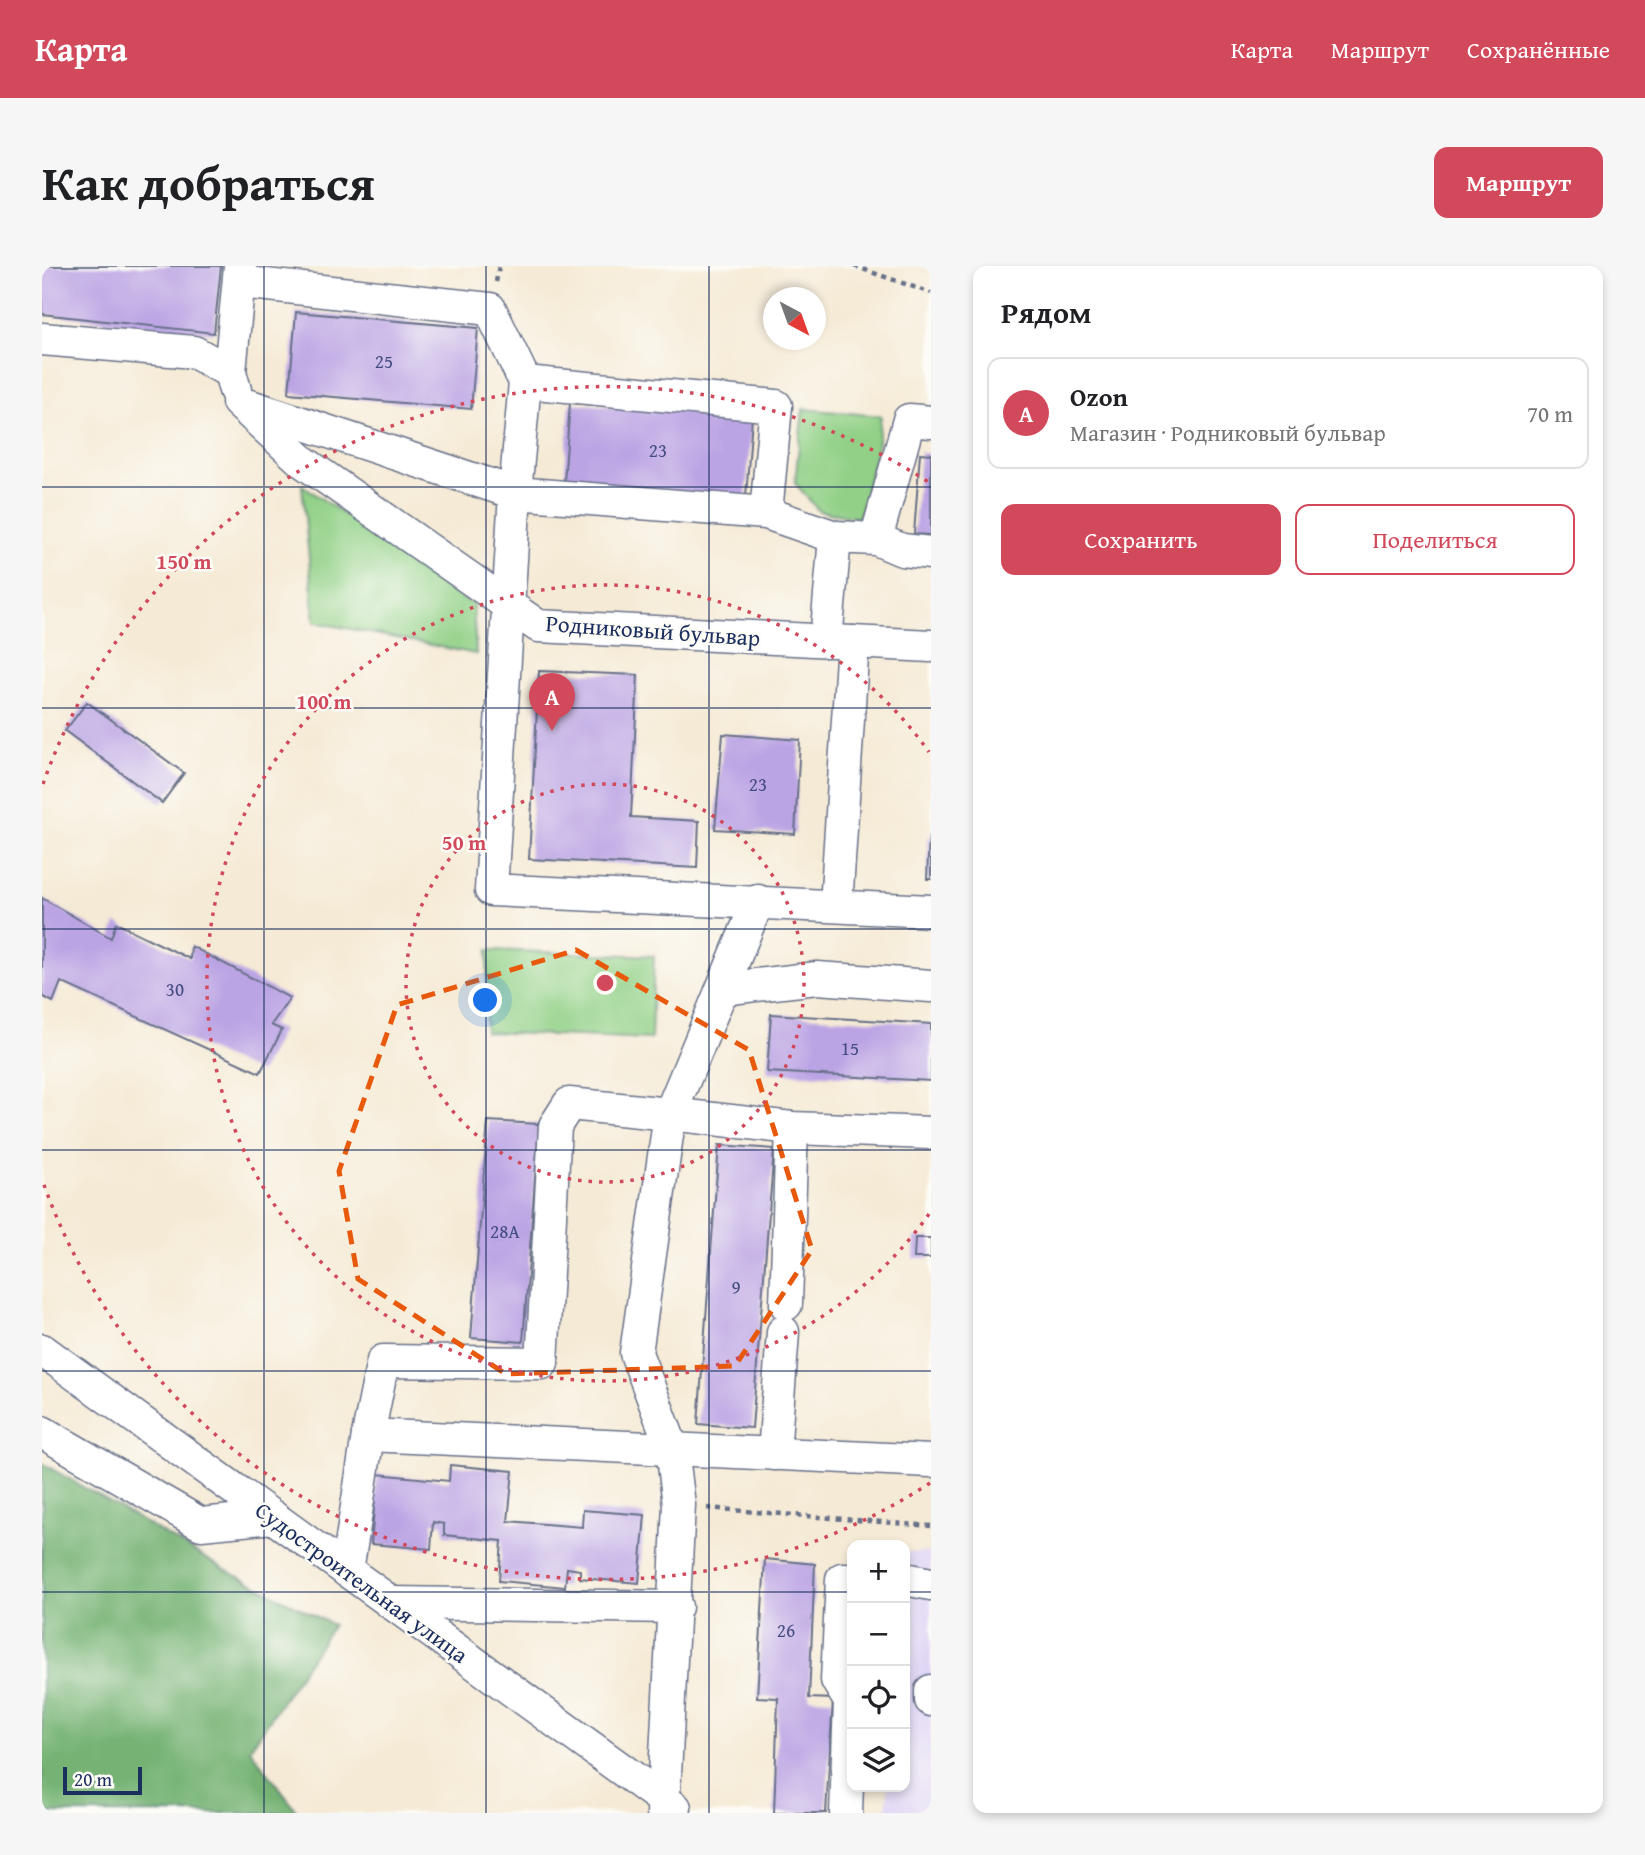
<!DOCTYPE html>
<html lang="ru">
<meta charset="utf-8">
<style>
body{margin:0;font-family:"Gentium Book Plus",serif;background:#f6f6f6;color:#202124}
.controls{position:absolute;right:21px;bottom:21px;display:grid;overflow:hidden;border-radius:14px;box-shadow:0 4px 10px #0003}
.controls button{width:63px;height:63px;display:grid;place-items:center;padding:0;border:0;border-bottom:2px solid #e0e0e0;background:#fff;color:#202124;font:35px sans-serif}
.compass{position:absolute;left:721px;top:21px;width:63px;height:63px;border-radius:50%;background:#fff;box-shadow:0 4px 10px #0003;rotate:139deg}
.scale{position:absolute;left:21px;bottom:18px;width:79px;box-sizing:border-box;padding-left:7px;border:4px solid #1b2f5e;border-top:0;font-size:19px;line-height:24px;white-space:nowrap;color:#1b2f5e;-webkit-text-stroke:5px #fdfcf7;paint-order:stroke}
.you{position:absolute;left:444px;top:735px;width:24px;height:24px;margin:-18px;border:5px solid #fff;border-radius:50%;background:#1a73e8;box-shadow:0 0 0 10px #1a73e833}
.badge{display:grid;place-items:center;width:46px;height:46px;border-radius:50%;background:#d1495b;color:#fff;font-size:23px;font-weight:700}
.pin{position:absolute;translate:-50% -58px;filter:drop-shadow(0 2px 4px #0008)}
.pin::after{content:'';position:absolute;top:37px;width:24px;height:21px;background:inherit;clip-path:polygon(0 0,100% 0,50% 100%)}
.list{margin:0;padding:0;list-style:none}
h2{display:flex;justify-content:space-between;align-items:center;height:91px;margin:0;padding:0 28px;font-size:30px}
h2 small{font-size:23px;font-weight:400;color:#757577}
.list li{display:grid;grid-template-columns:46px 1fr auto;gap:21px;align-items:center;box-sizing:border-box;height:112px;margin:0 14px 14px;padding:0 14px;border:2px solid #e0e0e0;border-radius:14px}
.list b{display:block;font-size:26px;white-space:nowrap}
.list p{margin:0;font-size:23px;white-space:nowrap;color:#757577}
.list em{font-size:23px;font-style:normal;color:#757577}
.actions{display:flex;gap:14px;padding:21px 28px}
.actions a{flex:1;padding:16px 0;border:2px solid #d1495b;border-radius:14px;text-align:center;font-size:24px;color:#d1495b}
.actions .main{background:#d1495b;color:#fff}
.icon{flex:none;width:38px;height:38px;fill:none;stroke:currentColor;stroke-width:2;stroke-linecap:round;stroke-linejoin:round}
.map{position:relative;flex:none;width:889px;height:1547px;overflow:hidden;border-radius:14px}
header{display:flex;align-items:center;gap:42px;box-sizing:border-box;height:98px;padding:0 35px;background:#d1495b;color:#fff}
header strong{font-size:33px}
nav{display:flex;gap:38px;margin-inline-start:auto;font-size:24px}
.intro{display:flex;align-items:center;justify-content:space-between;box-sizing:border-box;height:168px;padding:0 42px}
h1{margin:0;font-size:49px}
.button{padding:18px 32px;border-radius:14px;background:#d1495b;color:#fff;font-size:24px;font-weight:700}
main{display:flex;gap:42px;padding:0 42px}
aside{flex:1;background:#fff;border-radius:14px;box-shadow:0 4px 10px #0003}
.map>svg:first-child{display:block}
</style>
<header>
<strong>Карта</strong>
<nav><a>Карта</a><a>Маршрут</a><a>Сохранённые</a></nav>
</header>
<div class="intro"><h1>Как добраться</h1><a class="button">Маршрут</a></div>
<main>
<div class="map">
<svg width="889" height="1547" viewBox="0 0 889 1547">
<rect width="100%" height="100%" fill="#fdfcf7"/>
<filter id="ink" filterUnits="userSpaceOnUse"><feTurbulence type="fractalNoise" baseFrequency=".0143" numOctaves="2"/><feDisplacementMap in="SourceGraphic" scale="14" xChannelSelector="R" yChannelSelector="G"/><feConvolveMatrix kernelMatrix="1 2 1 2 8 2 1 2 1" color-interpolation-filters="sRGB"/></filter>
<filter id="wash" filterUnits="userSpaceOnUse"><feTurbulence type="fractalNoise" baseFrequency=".00686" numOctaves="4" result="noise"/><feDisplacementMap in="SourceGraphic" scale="28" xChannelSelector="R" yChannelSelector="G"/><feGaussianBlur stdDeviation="1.57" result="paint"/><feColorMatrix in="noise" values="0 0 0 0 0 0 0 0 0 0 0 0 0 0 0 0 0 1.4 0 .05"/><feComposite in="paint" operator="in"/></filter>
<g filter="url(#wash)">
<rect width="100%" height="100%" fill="#f5ead5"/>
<path fill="#dfd5f5" d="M863,1286L889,1287V1547H844L846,1521H863Z"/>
<g fill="#91d086" stroke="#568072" stroke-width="2">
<path d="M761,143L839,150L835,182L817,252L777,245L753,217Z"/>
<path d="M260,219L431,339L434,388L273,356Z"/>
<path d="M446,684L612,690L609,773L443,766Z"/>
</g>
<path fill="#74b273" stroke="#487068" stroke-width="2" d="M0,1197L184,1304L291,1359L208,1483L256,1547H0Z"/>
<g id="blocks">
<g fill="#bba4e4">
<path d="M0,0H179L172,67L0,48Z"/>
<path d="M254,46L436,62L429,143L247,127Z"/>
<path d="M528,137L710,151L704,231L522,217Z"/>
<path d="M878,187L889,188V269L872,268Z"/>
<path d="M497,405L596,409L589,551L657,555L655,602L487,593Z"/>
<path d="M45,436L142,507L120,537L23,465Z"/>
<path d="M681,468L758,474L753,568L673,563Z"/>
<path d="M887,570H889V613H885Z"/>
<path d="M0,632L69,672L74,657L148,693L149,680L248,732L229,759L240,764L218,807L19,716L11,736L0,730Z"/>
<path d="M729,748L889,758V815L725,806Z"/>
<path d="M446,855L497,858L481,1076L429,1072Z"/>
<path d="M677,879L732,883L710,1162L656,1158Z"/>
<path d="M873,972H889V992H872Z"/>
<path d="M408,1199L471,1205L466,1255L540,1261L541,1244L603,1249L597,1317L538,1312V1304L525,1302L523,1321L457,1315L460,1275L402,1269V1258L391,1256L389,1283L329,1278L335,1208L407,1215Z"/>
<path d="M723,1293L773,1298L767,1432L791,1433L784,1547H732L736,1432L715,1431Z"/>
</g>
</g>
</g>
<g filter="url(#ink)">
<use href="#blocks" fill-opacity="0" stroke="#677088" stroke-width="2"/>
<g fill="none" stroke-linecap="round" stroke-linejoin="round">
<g stroke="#677088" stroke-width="35">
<g id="minor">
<path d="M197,16L448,43L483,116L473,227L449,624L889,645"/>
<path d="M0,73L152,86L188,106"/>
<path d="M483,116L734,140L724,247"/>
<path d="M193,124L188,106L198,0"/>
<path d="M196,136L260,195L496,360L889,380"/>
<path d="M208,140L473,227L724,247L793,271"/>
<path d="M834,273L867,154L889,156"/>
<path d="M784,375L793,271L834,273L860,284L889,287"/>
<path d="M794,640L811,376"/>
<path d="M680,723L716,635"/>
<path d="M744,1038L750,862"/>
<path d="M0,1084L633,1542"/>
<path d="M0,1166L159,1258L231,1251"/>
<path d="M326,1169L341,1095L500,1097L513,860L527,838L628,848L680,723L775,712L889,720"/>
<path d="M732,1188L741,1066"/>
<path d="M305,1305L326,1169L889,1195"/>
<path d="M863,1313L889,1318"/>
<path d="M349,1337L634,1341"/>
<path d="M889,1425V1434"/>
<path d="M621,1547L637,1239L630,1182L594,1087L628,848L750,862L889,867"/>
<path d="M804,1547L808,1435L795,1414L800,1313H810"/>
</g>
</g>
<g stroke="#677088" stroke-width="4.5" stroke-dasharray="5 5" stroke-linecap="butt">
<path d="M812,0L889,27"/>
<path d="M454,16L457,0"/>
<path d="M665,1242L889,1260"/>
</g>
<use href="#minor" stroke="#fff" stroke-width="32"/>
</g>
</g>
<path fill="none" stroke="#e8590c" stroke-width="5" stroke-dasharray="14 9" stroke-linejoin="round" d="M534,684L707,784L770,984L693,1100L464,1108L316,1013L297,905L355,739Z"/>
<path fill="none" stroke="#1b2f5e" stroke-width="2" stroke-opacity="0.55" d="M222,0V1547M444,0V1547M667,0V1547M0,221H889M0,442H889M0,663H889M0,884H889M0,1105H889M0,1326H810M863,1326H889"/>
<g fill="none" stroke="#d1495b" stroke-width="3.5" stroke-dasharray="3.5 7">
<circle cx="563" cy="717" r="199"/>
<path d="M887 948A398 398 0 1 1 887 486"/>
<path d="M888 1217A596 596 0 0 1 1 916M1 518A596 596 0 0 1 888 217"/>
</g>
<g text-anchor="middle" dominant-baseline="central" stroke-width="5" stroke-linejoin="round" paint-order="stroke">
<g font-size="19" fill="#434c80">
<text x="342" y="95">25</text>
<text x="616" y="184">23</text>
<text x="716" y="518">23</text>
<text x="133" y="723">30</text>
<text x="808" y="782">15</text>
<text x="463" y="965">28А</text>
<text x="694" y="1021">9</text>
<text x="744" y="1364">26</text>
</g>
<g font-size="23" fill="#1b2f5e" stroke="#fdfcf7">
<text transform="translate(611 364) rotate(4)">Родниковый бульвар</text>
<text transform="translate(320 1316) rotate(36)">Судостроительная улица</text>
</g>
</g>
<circle cx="563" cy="717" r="10" fill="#d1495b" stroke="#fdfcf7" stroke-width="3.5"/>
<g font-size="21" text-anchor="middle" font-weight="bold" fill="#d1495b" stroke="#fdfcf7" stroke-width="5" stroke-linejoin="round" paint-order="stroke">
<text x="142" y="303">150 m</text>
<text x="282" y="443">100 m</text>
<text x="422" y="584">50 m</text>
</g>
</svg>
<div class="controls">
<button>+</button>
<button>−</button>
<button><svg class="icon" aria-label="locate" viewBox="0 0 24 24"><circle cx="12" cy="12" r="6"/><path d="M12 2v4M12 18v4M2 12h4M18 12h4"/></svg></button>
<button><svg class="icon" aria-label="layers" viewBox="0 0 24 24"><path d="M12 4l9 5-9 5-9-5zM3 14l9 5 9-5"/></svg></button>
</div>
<svg class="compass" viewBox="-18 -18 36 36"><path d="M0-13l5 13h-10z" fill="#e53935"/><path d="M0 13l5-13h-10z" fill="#757577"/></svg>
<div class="scale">20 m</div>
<div class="you"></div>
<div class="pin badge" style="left:510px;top:465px">A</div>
</div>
<aside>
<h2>Рядом<small></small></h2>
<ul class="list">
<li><span class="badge">A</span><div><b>Ozon</b><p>Магазин · Родниковый бульвар</p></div><em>70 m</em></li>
</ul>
<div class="actions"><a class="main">Сохранить</a><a>Поделиться</a></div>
</aside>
</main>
